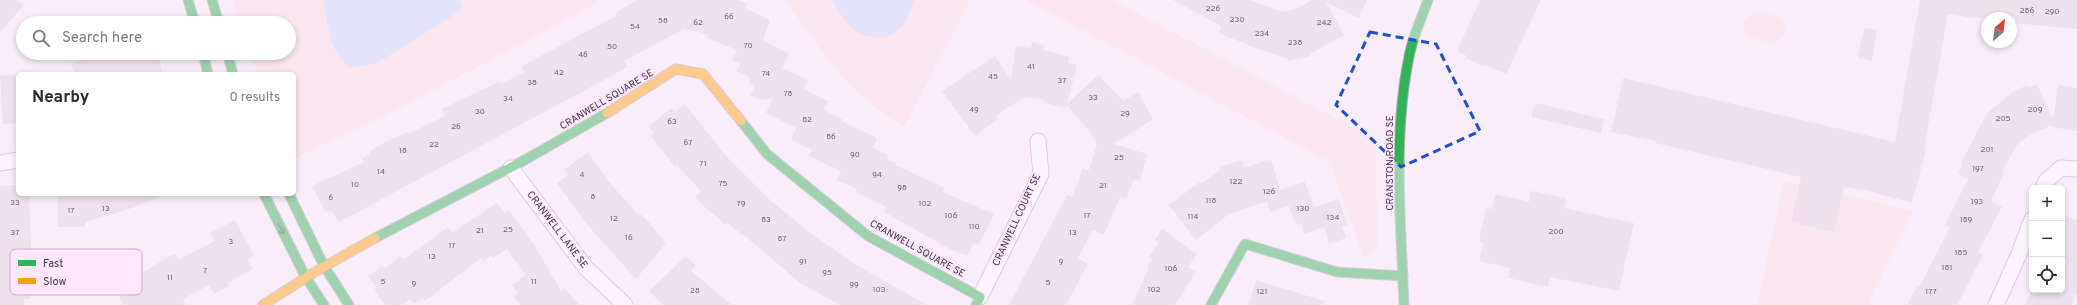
<!DOCTYPE html>
<meta charset="utf-8">
<style>
body{margin:0;font-family:Overpass,sans-serif;background:#f2f2f3;color:#2b2b33}
.controls{position:absolute;right:12px;bottom:12px;display:grid;overflow:hidden;border-radius:6px;box-shadow:0 2px 6px #0003}
.controls button{width:36px;height:36px;display:grid;place-items:center;padding:0;border:0;border-bottom:1px solid #e1e1e2;background:#fff;color:#2b2b33;font:20px sans-serif}
.compass{position:absolute;left:1981px;top:12px;width:36px;height:36px;border-radius:50%;background:#fff;box-shadow:0 2px 6px #0003;rotate:28deg}
.list{margin:0;padding:0;list-style:none}
h2{display:flex;justify-content:space-between;align-items:center;height:52px;margin:0;padding:0 16px;font-size:17px}
h2 small{font-size:13px;font-weight:400;color:#7c7c81}
.icon{flex:none;width:22px;height:22px;fill:none;stroke:currentColor;stroke-width:2;stroke-linecap:round;stroke-linejoin:round}
.map{position:relative;flex:none;width:2077px;height:305px;overflow:hidden}
.search{position:absolute;background:#fff;box-shadow:0 2px 6px #0003;left:16px;top:16px;width:280px;height:44px;display:flex;align-items:center;gap:10px;box-sizing:border-box;padding:0 14px;border-radius:22px;color:#7c7c81;font-size:15px}
.panel{position:absolute;background:#fff;box-shadow:0 2px 6px #0003;left:16px;top:72px;width:280px;height:124px;border-radius:6px}
.map>svg:first-child{display:block}
</style>
<div class="map">
<svg width="2077" height="305" viewBox="0 0 2077 305">
<rect width="100%" height="100%" fill="#f9edf9"/>
<g fill="#fae1e5">
<path d="M233,0H599L581,12L396,110L294,159V74H258L250,53H289V23H240Z"/>
<path d="M785,0H970L904,127C892,119 879,111 869,102C835,74 811,35 785,0Z"/>
<path d="M1026,0H1112L1375,139L1378,244L1364,259L1330,162Z"/>
<path d="M1755,11L1780,17L1785,25V33L1774,44L1746,36L1743,26L1745,20Z"/>
<path d="M1784,181L1913,211L1867,305H1757Z"/>
</g>
<g fill="#ced9fc">
<path d="M323,0H460L463,7L448,19L377,63L350,68C327,49 330,27 323,0Z"/>
<path d="M832,0H914C908,21 896,42 870,37C867,36 862,36 859,33C846,25 840,13 832,0Z"/>
</g>
<g fill="#e3d5dd">
<path d="M0,0H17L23,6L0,32Z"/>
<path d="M636,0H739L747,3L745,8L770,20L763,40L789,54L782,68L808,80L804,89L828,101L824,110L842,119L841,121L877,138L873,148L888,155L886,158L896,163L895,165L945,188L942,192L994,214L979,245L974,243L967,256L948,248L884,212L886,207L856,192L857,189L837,180L841,171L809,156L812,150L791,140L796,128L766,113L773,98L761,100L750,95L755,86L749,83L751,78L737,71L740,64L732,60L737,50L707,38L708,34L684,29L624,61L628,67L356,213L338,222L332,210L326,213L312,186L364,162L362,158L370,154L369,152L385,142L407,132L408,134L445,116L442,109L500,81L501,84L525,72L522,66L616,16L615,13Z"/>
<path d="M1173,0H1250L1283,12L1296,9L1312,0H1367L1359,18L1326,2L1344,35L1310,54L1311,56L1289,61L1286,58L1249,46V45L1228,37L1219,32L1221,26Z"/>
<path d="M1480,0H1541L1506,74L1484,64L1483,66L1466,58L1467,56L1457,51Z"/>
<path d="M1920,0H2077V29L2014,23L2015,18H1973L1948,14L1924,149L1926,150L1912,203L1869,191L1844,187L1834,232L1791,222L1801,177L1655,143L1656,141L1611,132L1623,78L1895,142Z"/>
<path d="M1864,28L1877,30L1872,61L1858,58Z"/>
<path d="M1032,42L1044,45L1043,50L1069,57L1068,63L1077,65L1067,104L1098,75L1123,101L1138,92L1153,119L1114,144L1147,154L1140,181L1134,179L1126,199L1120,197L1104,235L1093,230L1078,258L1088,264L1066,305H1009L1067,195L1072,197L1083,168L1089,170L1097,144L1086,127L1067,105L1066,108L1044,103L1045,100L1025,97L996,115L998,119L975,136L942,91L995,56L1011,80L1016,46L1031,48Z"/>
<path d="M100,53H157L163,74H74L71,63L101,55Z"/>
<path d="M18,74V123L3,124L0,76Z"/>
<path d="M2037,84L2053,120L2058,85L2077,88V131L2052,127V125L2030,135L2016,146L2002,172L2004,173L1991,201L2002,207L1978,252L1983,255L1957,305H1907L1918,285L1920,286L1950,227L1945,225L1968,179L1958,174L1963,164L1961,163L1987,113L2013,92L2027,85L2028,88Z"/>
<path d="M1535,103L1604,119L1601,133L1531,117Z"/>
<path d="M685,104L725,155L768,198L805,229L853,263L927,305H840L800,283L756,245L727,223L725,225L712,212L711,213L695,197L701,191L677,165L675,167L651,136L654,133L649,126L672,108L675,111Z"/>
<path d="M588,152L606,178L638,215L640,214L646,219L666,243L636,279L585,222L557,183L568,175L564,170Z"/>
<path d="M1271,159L1280,190L1305,182L1314,207L1339,199L1347,225L1342,226L1346,238L1329,244L1324,227L1304,234L1301,223L1296,225L1289,206L1270,212L1267,201L1229,214L1196,240L1169,205L1200,182L1201,184L1220,170V167L1242,160L1244,168Z"/>
<path d="M18,185V194H29L31,245L30,299H24V305H0V186Z"/>
<path d="M1531,191L1566,198L1564,208L1634,223L1619,291L1550,277L1548,287L1508,278L1510,268L1479,261L1484,242L1479,241L1486,208L1492,209L1495,194L1529,202Z"/>
<path d="M58,194H165V195L129,209L85,222V227H58Z"/>
<path d="M497,203L505,213L509,210L534,245L561,291L564,288L580,305H520L514,296L518,294L513,285L526,275L507,249L493,258L491,255L483,261L481,258L425,301L423,298L414,304L410,299L402,305H385L374,290L377,288L368,276L382,266L384,268L401,256L404,259L448,227L452,233Z"/>
<path d="M2062,215L2077,220V292L2072,305H2025L2032,290H2062Z"/>
<path d="M235,220L254,256L247,259L253,269L227,283L229,286L214,294L209,285L183,299L186,305H124L116,292L126,285L125,284L168,257L175,254L178,260L215,241L210,233Z"/>
<path d="M1162,229L1197,254L1188,267L1196,272L1175,305H1132L1149,268L1147,266L1152,259L1149,257L1159,242L1155,240Z"/>
<path d="M686,256L696,266L691,271L732,305H663L649,291Z"/>
<path d="M1256,280L1324,301L1323,305H1249Z"/>
</g>
<g fill="none" stroke-linecap="round" stroke-linejoin="round">
<g stroke="#b2a8b2" stroke-width="17">
<g id="street">
<path d="M0,163L18,160"/>
<path d="M511,168L586,268L625,305"/>
<path d="M2043,188L2046,181L2061,168L2077,169"/>
<path d="M980,297L1041,174L1038,141"/>
<path d="M1996,305L2019,254L2032,219"/>
</g>
</g>
<g stroke="#b2a8b2" stroke-width="11">
<g id="fast">
<path d="M188,0L195,23"/>
<path d="M212,0L219,23"/>
<path d="M203,53L208,74"/>
<path d="M227,53L233,74"/>
<path d="M741,121L767,154L868,236L980,297L976,305"/>
<path d="M264,194L305,276L324,305"/>
<path d="M289,194L324,266L349,305"/>
<path d="M375,238L523,161L607,113"/>
<path d="M1211,305L1245,244L1337,272L1403,276"/>
<path d="M1404,305C1401,221 1392,135 1410,52C1414,34 1422,17 1428,0"/>
</g>
</g>
<g stroke="#b2a8b2" stroke-width="11">
<g id="slow">
<path d="M607,113L676,69L703,74L741,121"/>
<path d="M263,305L313,273L375,238"/>
</g>
</g>
<use href="#street" stroke="#fefcfe" stroke-width="15"/>
<use href="#fast" stroke="#30b455" stroke-width="9"/>
<use href="#slow" stroke="#ff9f0a" stroke-width="9"/>
</g>
<defs><path id="oneway-shaft" d="M-6 0H5M1.5-3L5.5 0L1.5 3" fill="none" stroke-width="1.6" stroke-linecap="round" stroke-linejoin="round"/></defs>
<use stroke="#3b5c47" href="#oneway-shaft" transform="translate(281 229) rotate(63)"/>
<path d="M0 0H2077V305H0ZM1370,32L1436,44L1480,131L1401,167L1336,105Z" fill="#f9edf9" fill-opacity=".55" fill-rule="evenodd"/>
<path fill="none" stroke="#1d4ed8" stroke-width="3" stroke-dasharray="8 5" stroke-linejoin="round" d="M1370,32L1436,44L1480,131L1401,167L1336,105Z"/>
<g text-anchor="middle" dominant-baseline="central" stroke-width="3" stroke-linejoin="round" paint-order="stroke">
<g font-size="8" fill="#6c626c">
<text x="1213" y="9">226</text>
<text x="2027" y="11">286</text>
<text x="2052" y="12">290</text>
<text x="729" y="17">66</text>
<text x="1237" y="20">230</text>
<text x="663" y="21">58</text>
<text x="698" y="23">62</text>
<text x="1324" y="23">242</text>
<text x="635" y="27">54</text>
<text x="1262" y="34">234</text>
<text x="1295" y="43">238</text>
<text x="748" y="46">70</text>
<text x="612" y="47">50</text>
<text x="583" y="55">46</text>
<text x="1031" y="67">41</text>
<text x="559" y="73">42</text>
<text x="766" y="74">74</text>
<text x="993" y="77">45</text>
<text x="1062" y="81">37</text>
<text x="532" y="83">38</text>
<text x="788" y="94">78</text>
<text x="1093" y="98">33</text>
<text x="508" y="99">34</text>
<text x="974" y="110">49</text>
<text x="2035" y="110">209</text>
<text x="480" y="112">30</text>
<text x="1125" y="114">29</text>
<text x="2003" y="119">205</text>
<text x="807" y="120">82</text>
<text x="672" y="122">63</text>
<text x="456" y="127">26</text>
<text x="831" y="137">86</text>
<text x="688" y="143">67</text>
<text x="434" y="145">22</text>
<text x="1987" y="150">201</text>
<text x="403" y="151">18</text>
<text x="855" y="155">90</text>
<text x="1119" y="158">25</text>
<text x="703" y="164">71</text>
<text x="1978" y="169">197</text>
<text x="381" y="172">14</text>
<text x="582" y="175">4</text>
<text x="877" y="175">94</text>
<text x="1236" y="182">122</text>
<text x="723" y="184">75</text>
<text x="355" y="185">10</text>
<text x="1103" y="186">21</text>
<text x="902" y="188">98</text>
<text x="1269" y="192">126</text>
<text x="593" y="197">8</text>
<text x="331" y="198">6</text>
<text x="1211" y="201">118</text>
<text x="1977" y="202">193</text>
<text x="15" y="203">33</text>
<text x="741" y="204">79</text>
<text x="925" y="204">102</text>
<text x="106" y="209">13</text>
<text x="1303" y="209">130</text>
<text x="71" y="211">17</text>
<text x="951" y="216">106</text>
<text x="1087" y="216">17</text>
<text x="1193" y="217">114</text>
<text x="1333" y="218">134</text>
<text x="614" y="219">12</text>
<text x="766" y="220">83</text>
<text x="1966" y="220">189</text>
<text x="974" y="227">110</text>
<text x="508" y="230">25</text>
<text x="480" y="231">21</text>
<text x="1556" y="232">200</text>
<text x="15" y="233">37</text>
<text x="1073" y="233">13</text>
<text x="629" y="238">16</text>
<text x="782" y="239">87</text>
<text x="231" y="242">3</text>
<text x="452" y="246">17</text>
<text x="1961" y="253">185</text>
<text x="432" y="257">13</text>
<text x="803" y="262">91</text>
<text x="1061" y="262">9</text>
<text x="1947" y="268">181</text>
<text x="1171" y="269">106</text>
<text x="205" y="271">7</text>
<text x="827" y="273">95</text>
<text x="170" y="278">11</text>
<text x="383" y="282">5</text>
<text x="534" y="282">11</text>
<text x="1048" y="283">5</text>
<text x="414" y="284">9</text>
<text x="854" y="285">99</text>
<text x="879" y="290">103</text>
<text x="1154" y="290">102</text>
<text x="695" y="291">28</text>
<text x="1262" y="292">121</text>
<text x="1931" y="292">177</text>
</g>
<g font-size="10" fill="#403741" stroke="#fee7ff">
<text transform="translate(607 100) rotate(-31)">CRANWELL SQUARE SE</text>
<text transform="translate(1390 163) rotate(-90)">CRANSTON ROAD SE</text>
<text transform="translate(1017 220) rotate(-65)">CRANWELL COURT SE</text>
<text transform="translate(557 230) rotate(53)">CRANWELL LANE SE</text>
<text transform="translate(917 249) rotate(29)">CRANWELL SQUARE SE</text>
</g>
</g>
<rect x="10" y="249" width="132" height="46" rx="6" fill="#fee7ff" stroke="#c5b2c6" stroke-width="1"/>
<rect x="18" y="260" width="18" height="6" fill="#30b455"/>
<rect x="18" y="278" width="18" height="6" fill="#ff9f0a"/>
<g font-size="11" fill="#403741">
<text x="43" y="267">Fast</text>
<text x="43" y="285">Slow</text>
</g>
</svg>
<div class="controls">
<button>+</button>
<button>−</button>
<button><svg class="icon" aria-label="locate" viewBox="0 0 24 24"><circle cx="12" cy="12" r="6"/><path d="M12 2v4M12 18v4M2 12h4M18 12h4"/></svg></button>
</div>
<svg class="compass" viewBox="-18 -18 36 36"><path d="M0-13l5 13h-10z" fill="#e53935"/><path d="M0 13l5-13h-10z" fill="#7c7c81"/></svg>
<div class="search"><svg class="icon" aria-label="search" viewBox="0 0 24 24"><circle cx="10" cy="10" r="6"/><path d="M15 15l6 6"/></svg>Search here</div>
<section class="panel">
<h2>Nearby<small>0 results</small></h2>
<ul class="list">
</ul>
</section>
</div>
